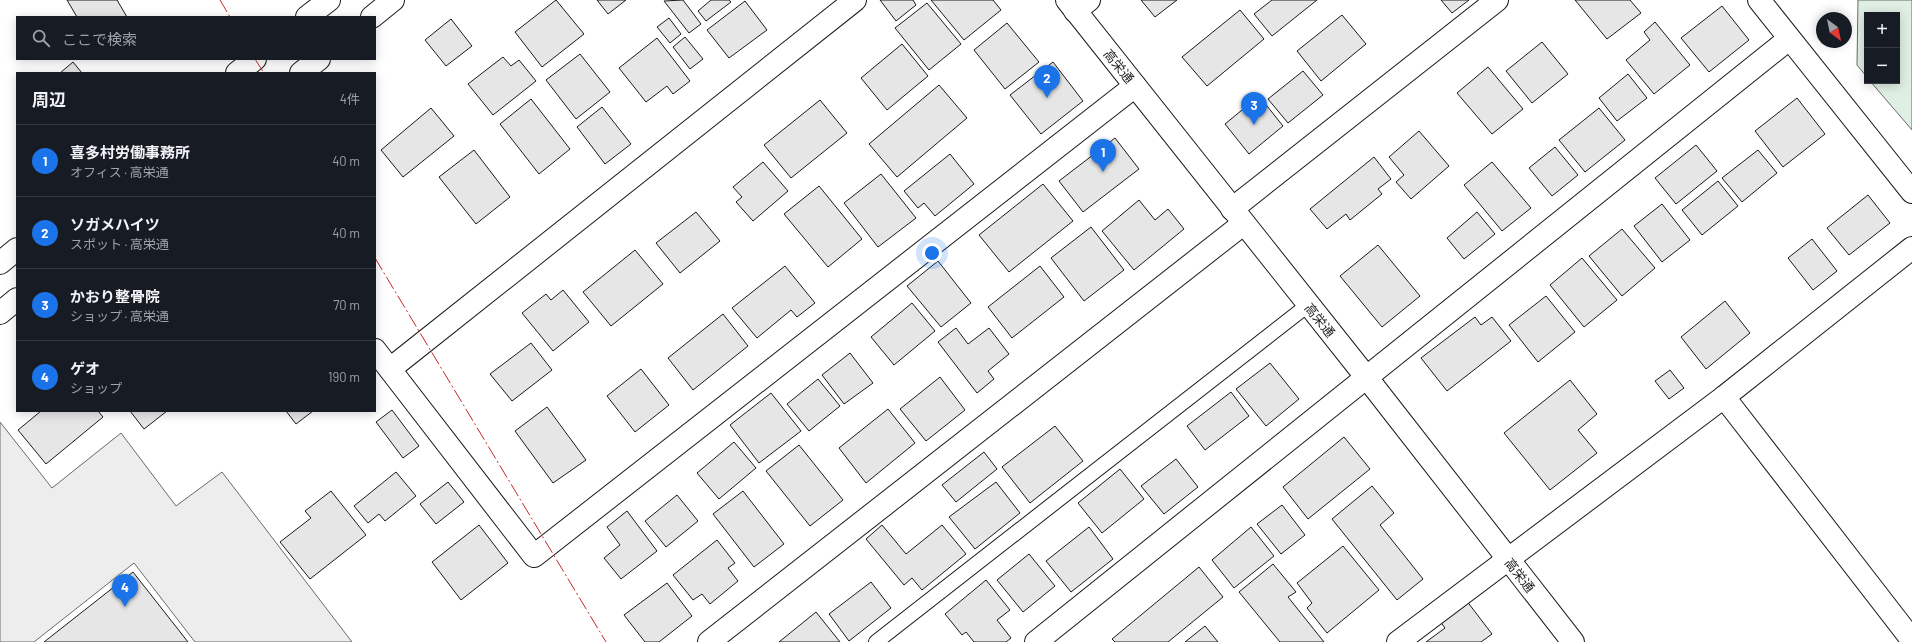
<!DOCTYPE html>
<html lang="ja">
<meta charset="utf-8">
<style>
body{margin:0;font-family:Barlow,"Noto Sans JP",sans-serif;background:#242831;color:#f1f3f6}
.controls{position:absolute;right:12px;top:12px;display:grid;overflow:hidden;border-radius:0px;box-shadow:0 2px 10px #0003}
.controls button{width:36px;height:36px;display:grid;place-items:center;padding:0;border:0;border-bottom:1px solid #363941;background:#171b24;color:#f1f3f6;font:20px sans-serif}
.compass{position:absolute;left:1816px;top:12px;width:36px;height:36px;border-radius:50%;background:#171b24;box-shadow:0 2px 10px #0003;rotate:147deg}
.you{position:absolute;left:932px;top:253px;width:14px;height:14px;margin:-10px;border:3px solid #fff;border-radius:50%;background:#1a73e8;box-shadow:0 0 0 6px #1a73e833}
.badge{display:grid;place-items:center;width:26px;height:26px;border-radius:50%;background:#1a73e8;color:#fff;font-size:13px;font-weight:700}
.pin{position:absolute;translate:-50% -33px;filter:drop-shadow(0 1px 2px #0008)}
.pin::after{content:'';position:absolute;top:21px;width:14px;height:12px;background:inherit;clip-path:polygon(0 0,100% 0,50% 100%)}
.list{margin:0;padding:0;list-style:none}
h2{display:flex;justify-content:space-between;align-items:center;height:52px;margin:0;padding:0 16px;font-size:17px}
h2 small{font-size:13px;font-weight:400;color:#9ea1a6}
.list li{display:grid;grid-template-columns:26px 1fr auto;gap:12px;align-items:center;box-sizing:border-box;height:72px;padding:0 16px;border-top:1px solid #363941}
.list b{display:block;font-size:15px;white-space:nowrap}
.list p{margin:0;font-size:13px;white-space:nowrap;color:#9ea1a6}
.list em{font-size:13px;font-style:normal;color:#9ea1a6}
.icon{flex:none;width:22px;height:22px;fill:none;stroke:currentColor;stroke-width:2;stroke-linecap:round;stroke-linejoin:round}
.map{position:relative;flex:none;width:1912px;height:642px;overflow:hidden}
.search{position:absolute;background:#171b24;box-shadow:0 2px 10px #0003;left:16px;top:16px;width:360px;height:44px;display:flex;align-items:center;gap:10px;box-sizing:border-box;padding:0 14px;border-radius:0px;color:#9ea1a6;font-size:15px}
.panel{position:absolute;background:#171b24;box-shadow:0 2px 10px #0003;left:16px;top:72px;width:360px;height:340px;border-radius:0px}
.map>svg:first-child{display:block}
</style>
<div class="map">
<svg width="1912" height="642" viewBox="0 0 1912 642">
<rect width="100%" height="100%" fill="#fff"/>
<path fill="#e0efe3" stroke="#6a6a6a" d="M1858,0H1912V130L1870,81H1897V15H1867V77L1857,65Z"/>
<path fill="#ededed" stroke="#6a6a6a" d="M0,422L52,488L121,433L176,506L222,472L352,642H195L134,563L34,642H0Z"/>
<g fill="#e6e6e6" stroke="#1a1a1a">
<path d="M67,0H117L127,17H77Z"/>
<path d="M556,0L584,34L542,67L515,32Z"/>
<path d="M597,0H626L608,14Z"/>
<path d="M683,0L701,24L689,33L664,1Z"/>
<path d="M711,0H729L731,2L706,21L698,11Z"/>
<path d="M880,0H913L916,5L896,21Z"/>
<path d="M931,0H993L1001,10L964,40Z"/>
<path d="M1141,0H1177L1155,17Z"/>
<path d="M1272,0H1317L1272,36L1254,14Z"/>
<path d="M1441,0H1469L1452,13Z"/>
<path d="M1575,0H1630L1641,13L1607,39Z"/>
<path d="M745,1L767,30L729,58L707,30Z"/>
<path d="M927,3L961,44L929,70L895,28Z"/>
<path d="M1722,6L1749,40L1709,72L1681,38Z"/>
<path d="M1240,10L1264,39L1207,86L1182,57Z"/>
<path d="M1342,15L1366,44L1321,81L1297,51Z"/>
<path d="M669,18L681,34L670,43L657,27Z"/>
<path d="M451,19L472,46L446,66L425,40Z"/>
<path d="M1655,22L1690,65L1654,94L1626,60L1650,40L1644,32Z"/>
<path d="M1007,23L1039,62L1005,89L974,50Z"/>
<path d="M685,37L703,59L690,69L673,47Z"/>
<path d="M657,38L690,81L673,94L667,86L646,102L619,68Z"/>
<path d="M1542,42L1568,74L1532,103L1506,71Z"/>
<path d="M902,44L928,76L887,110L861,78Z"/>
<path d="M580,54L610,92L576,119L546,80Z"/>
<path d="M503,57L511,66L519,60L536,81L493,115L468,84Z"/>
<path d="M73,62L82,73H60Z"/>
<path d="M1053,62L1083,101L1041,134L1010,95Z"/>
<path d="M1488,67L1523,109L1492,134L1457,93Z"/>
<path d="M1303,71L1323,95L1288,123L1268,99Z"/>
<path d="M1628,74L1647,98L1617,121L1599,98Z"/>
<path d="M939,85L967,118L897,177L869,144Z"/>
<path d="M1259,96L1283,126L1249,154L1225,124Z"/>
<path d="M1797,98L1825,134L1783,167L1755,131Z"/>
<path d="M531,99L570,149L539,174L500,124Z"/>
<path d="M820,100L847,133L791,178L764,145Z"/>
<path d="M602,107L631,144L605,164L577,127Z"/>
<path d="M431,108L454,136L403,177L381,150Z"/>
<path d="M1599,108L1625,140L1585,172L1559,140Z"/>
<path d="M1419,131L1449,166L1411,199L1396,182L1404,175L1389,157Z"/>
<path d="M1115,138L1139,169L1083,212L1059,181Z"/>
<path d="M1696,145L1717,171L1676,204L1655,178Z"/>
<path d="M1555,147L1578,175L1552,196L1529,168Z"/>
<path d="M474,150L510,197L476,224L439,177Z"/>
<path d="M1758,150L1777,173L1742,202L1722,178Z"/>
<path d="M950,154L974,184L935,216L924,203L918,208L904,191Z"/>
<path d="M1374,157L1391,179L1378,189L1382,194L1350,220L1346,214L1327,229L1310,209Z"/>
<path d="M763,162L788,191L753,221L736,202L742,197L733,187Z"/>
<path d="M1492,162L1531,208L1502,231L1464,185Z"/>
<path d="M881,174L916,218L878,247L844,203Z"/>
<path d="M1718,181L1738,206L1702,235L1682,210Z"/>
<path d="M1043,184L1073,221L1009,272L979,235Z"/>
<path d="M819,186L862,239L828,267L784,214Z"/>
<path d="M1868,195L1890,223L1849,255L1827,228Z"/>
<path d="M1139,200L1155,220L1168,209L1184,229L1134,270L1102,231Z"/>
<path d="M1662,204L1690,240L1662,262L1634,226Z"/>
<path d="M696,212L720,241L680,273L656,243Z"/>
<path d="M1477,212L1495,234L1464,259L1447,238Z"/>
<path d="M1091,227L1124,270L1084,301L1051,258Z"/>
<path d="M1622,229L1655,268L1622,296L1589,256Z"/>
<path d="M1812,239L1837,271L1813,290L1788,258Z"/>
<path d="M1378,245L1420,296L1382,327L1340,276Z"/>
<path d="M635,250L663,284L611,326L583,292Z"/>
<path d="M1582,258L1617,300L1584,327L1550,285Z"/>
<path d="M938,261L971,303L941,327L907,286Z"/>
<path d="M785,266L815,303L797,317L791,310L757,338L732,308Z"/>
<path d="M1040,266L1064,297L1012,338L988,307Z"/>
<path d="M563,290L589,322L553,351L522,313L546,294L551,300Z"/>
<path d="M1546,296L1575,332L1538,362L1509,325Z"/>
<path d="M1725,301L1750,333L1706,369L1681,337Z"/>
<path d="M912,303L935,331L894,365L871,337Z"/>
<path d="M723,314L748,346L693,390L668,358Z"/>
<path d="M1475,317L1481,325L1492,317L1511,341L1447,391L1421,358Z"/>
<path d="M956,328L968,344L989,328L1009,354L988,371L994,379L977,393L938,342Z"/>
<path d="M531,343L552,370L512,401L490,374Z"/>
<path d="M850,353L873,383L844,404L822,375Z"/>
<path d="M1270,363L1299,399L1266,426L1236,389Z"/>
<path d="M641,369L669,405L635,432L607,396Z"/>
<path d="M1670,370L1684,388L1669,399L1655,381Z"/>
<path d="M940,377L965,410L926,441L900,409Z"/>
<path d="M818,379L840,406L809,431L787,404Z"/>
<path d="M1570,380L1597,414L1578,430L1597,453L1550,490L1504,433Z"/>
<path d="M1231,392L1249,416L1205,450L1187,426Z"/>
<path d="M771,393L801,431L759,463L730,425Z"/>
<path d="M547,407L586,460L553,483L515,431Z"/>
<path d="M888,409L915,443L866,483L839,448Z"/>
<path d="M392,410L419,446L403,458L376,422Z"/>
<path d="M41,411H98L103,417L46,464L18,430Z"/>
<path d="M130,411H167L144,429Z"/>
<path d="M286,411H313L296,424Z"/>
<path d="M1055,426L1083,461L1030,503L1002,467Z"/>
<path d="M1344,437L1370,469L1308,519L1283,487Z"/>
<path d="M734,442L756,468L719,499L697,473Z"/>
<path d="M799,445L843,500L810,526L766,471Z"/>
<path d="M984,452L997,469L956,502L942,485Z"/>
<path d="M1176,459L1198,487L1164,514L1141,486Z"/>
<path d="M1120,469L1144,499L1102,533L1078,503Z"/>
<path d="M396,472L416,496L385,521L379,514L368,523L354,506Z"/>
<path d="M448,482L464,502L436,524L420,504Z"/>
<path d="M996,482L1020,513L975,549L949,517Z"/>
<path d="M1372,486L1394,513L1380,525L1423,579L1397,600L1332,519Z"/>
<path d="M331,491L366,535L310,579L280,542L311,518L305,511Z"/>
<path d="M743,491L784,544L754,567L713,514Z"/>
<path d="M677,495L698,521L666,547L645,521Z"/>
<path d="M1282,505L1305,535L1281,554L1257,524Z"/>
<path d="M627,511L657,551L621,579L604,558L620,545L607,527Z"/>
<path d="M479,525L508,563L461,600L432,562Z"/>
<path d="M882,525L906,554L942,525L966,554L922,590L912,578L904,585L866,539Z"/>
<path d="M1089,527L1113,559L1071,592L1046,561Z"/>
<path d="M1251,527L1274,556L1234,588L1212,560Z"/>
<path d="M717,540L735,563L728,568L738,581L710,604L702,594L693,600L673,575Z"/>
<path d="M1343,546L1379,590L1327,633L1307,608L1312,603L1297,583Z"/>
<path d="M1029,554L1055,586L1023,612L997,580Z"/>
<path d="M1273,564L1296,592L1288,597L1324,642H1280L1239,592Z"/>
<path d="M1199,567L1223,597L1168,642H1115L1112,639Z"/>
<path d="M133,572L188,642H44Z"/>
<path d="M986,580L1010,610L997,620L1011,638L1006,642H974L966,632L962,635L945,614Z"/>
<path d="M871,582L891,608L849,641L829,614Z"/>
<path d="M667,583L692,616L659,642H645L624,615Z"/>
<path d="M1466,600L1492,634L1481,642H1426L1445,628L1439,620Z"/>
<path d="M816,612L840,642H779Z"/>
<path d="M1205,626L1218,642H1185Z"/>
</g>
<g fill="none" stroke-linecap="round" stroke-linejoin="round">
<g stroke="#1a1a1a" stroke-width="16">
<path id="lane" d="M876,642L1308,305"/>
</g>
<g stroke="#1a1a1a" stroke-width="24">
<g id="street">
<path d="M1759,0L1912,192"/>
<path d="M1075,11L1089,0"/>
<path d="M1232,209L1497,0"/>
<path d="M375,350L534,556L1135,86"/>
<path d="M390,369L855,0"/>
<path d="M1724,397L1912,640"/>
<path d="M709,642L1243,224"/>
<path d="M1036,642L1789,39"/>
<path d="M1398,642L1724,397L1912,248"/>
</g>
</g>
<g stroke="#1a1a1a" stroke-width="24">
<g id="secondary">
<path d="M1067,0L1367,378L1573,642"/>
<path d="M307,17L329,0"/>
<path d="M372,17L393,0"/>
<path d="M237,73L255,59"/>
<path d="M301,73L319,59"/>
<path d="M0,263L17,249"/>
<path d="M0,313L17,299"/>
</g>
</g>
<use href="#lane" stroke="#fff" stroke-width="14"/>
<use href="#street" stroke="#fff" stroke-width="22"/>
<use href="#secondary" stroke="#fff" stroke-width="22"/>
<g stroke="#c62828" stroke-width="1" stroke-dasharray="14 3 2 3" stroke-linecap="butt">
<path d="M220,0L230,17"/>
<path d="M255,59L264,73"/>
<path d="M375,258L606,642"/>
</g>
</g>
<g text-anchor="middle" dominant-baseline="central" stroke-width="3" stroke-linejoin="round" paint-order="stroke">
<g font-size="13" fill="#1a1a1a" stroke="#fff">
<text transform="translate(1119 66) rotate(51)">高栄通</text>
<text transform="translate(1320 320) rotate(51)">高栄通</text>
<text transform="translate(1520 575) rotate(52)">高栄通</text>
</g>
</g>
</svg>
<div class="controls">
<button>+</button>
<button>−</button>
</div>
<svg class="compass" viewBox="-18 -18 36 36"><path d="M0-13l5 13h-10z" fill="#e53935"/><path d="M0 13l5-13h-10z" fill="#9ea1a6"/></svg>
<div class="you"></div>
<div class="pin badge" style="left:1103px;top:172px">1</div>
<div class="pin badge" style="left:1047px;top:98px">2</div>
<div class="pin badge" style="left:1254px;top:125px">3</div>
<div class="pin badge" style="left:125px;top:607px">4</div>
<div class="search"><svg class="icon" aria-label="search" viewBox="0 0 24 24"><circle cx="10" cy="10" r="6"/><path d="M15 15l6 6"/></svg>ここで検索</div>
<section class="panel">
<h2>周辺<small>4件</small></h2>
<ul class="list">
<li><span class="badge">1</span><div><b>喜多村労働事務所</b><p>オフィス · 高栄通</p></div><em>40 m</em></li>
<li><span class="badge">2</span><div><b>ソガメハイツ</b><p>スポット · 高栄通</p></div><em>40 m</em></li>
<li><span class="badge">3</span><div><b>かおり整骨院</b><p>ショップ · 高栄通</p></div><em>70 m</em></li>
<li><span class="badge">4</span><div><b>ゲオ</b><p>ショップ</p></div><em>190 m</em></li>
</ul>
</section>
</div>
